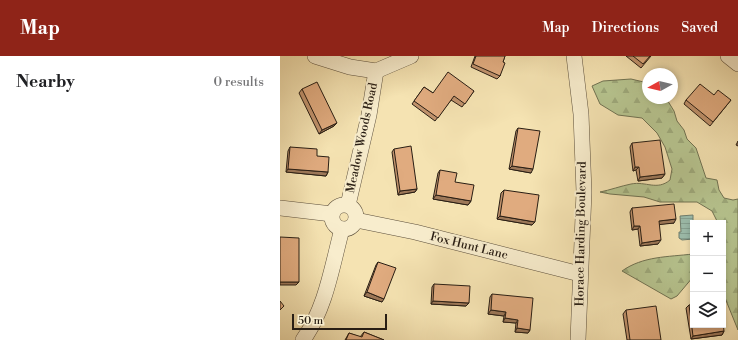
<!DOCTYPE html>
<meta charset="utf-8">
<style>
body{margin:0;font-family:"Libre Bodoni",serif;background:#f2f2f2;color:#202124}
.controls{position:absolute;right:12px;bottom:12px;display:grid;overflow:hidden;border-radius:0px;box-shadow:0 2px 6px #0003}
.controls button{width:36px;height:36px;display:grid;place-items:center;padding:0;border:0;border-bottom:1px solid #e0e0e0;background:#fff;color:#202124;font:20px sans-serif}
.compass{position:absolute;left:362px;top:12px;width:36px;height:36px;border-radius:50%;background:#fff;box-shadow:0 2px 6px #0003;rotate:262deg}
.scale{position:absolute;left:12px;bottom:10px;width:95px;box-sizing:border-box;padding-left:4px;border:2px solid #291e14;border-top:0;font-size:11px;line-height:14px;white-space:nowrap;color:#291e14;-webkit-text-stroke:3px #f8edcd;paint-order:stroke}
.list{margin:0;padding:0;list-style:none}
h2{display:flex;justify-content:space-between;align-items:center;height:52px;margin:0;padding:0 16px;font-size:17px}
h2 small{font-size:13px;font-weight:400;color:#757577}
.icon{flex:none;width:22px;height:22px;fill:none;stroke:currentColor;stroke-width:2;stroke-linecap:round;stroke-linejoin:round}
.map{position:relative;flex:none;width:458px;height:284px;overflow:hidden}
header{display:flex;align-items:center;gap:24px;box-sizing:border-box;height:56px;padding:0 20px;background:#8f2418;color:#fff}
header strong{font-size:19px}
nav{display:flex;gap:22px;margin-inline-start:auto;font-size:14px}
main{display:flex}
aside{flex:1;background:#fff}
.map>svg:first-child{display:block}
</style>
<header>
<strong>Map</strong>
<nav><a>Map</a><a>Directions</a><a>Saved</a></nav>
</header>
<main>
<aside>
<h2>Nearby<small>0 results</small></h2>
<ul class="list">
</ul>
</aside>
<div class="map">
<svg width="458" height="284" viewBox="0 0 458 284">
<defs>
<pattern id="forest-firs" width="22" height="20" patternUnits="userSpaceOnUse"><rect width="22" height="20" fill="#b7c590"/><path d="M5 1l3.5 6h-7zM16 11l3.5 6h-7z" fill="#9da97b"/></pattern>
<pattern id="water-rules" width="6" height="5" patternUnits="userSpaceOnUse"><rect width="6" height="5" fill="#9cbeae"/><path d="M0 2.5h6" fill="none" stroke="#86a395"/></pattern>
</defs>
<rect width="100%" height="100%" fill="#f5e3b2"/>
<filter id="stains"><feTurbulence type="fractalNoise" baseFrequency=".005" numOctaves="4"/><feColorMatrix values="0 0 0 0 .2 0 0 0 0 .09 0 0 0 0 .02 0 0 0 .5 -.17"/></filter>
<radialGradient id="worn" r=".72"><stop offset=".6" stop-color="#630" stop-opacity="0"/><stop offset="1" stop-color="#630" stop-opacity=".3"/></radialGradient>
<g fill="url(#forest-firs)" stroke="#707252">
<path d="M351,23L368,27V42H386L394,55L397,65L404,74L407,83L416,92L426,122L437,124L439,134L444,142L453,144L458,143V274L443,237V167H438L432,155L417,146H380L364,141L330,138L320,136C330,134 341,130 351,128C366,125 377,135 390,124L392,113L385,91L377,77L362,62L338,59L320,48L312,30L323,25Z"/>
<path d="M413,198V221L397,240L391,243L342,215C363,200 388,201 413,198Z"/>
</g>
<path fill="url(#water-rules)" stroke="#6e7e70" d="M413,159V183L402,184L399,182V176H401L400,160Z"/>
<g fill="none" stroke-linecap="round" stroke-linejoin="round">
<g stroke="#5c4f3c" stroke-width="16">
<g id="minor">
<path d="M35,0L70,11L96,15L131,0"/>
<path d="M294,0L301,58L304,136L298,284"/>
<path d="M448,0L458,8"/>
<circle cx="64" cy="161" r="12"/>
<path d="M68,149L89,59L96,15"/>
<path d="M0,152L52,158"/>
<path d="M76,164L135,176L300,218"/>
<path d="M23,284C46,252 52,210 62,173"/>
</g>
</g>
<use href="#minor" stroke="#f8edcd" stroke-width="15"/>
</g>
<g fill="#c1936d" stroke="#291e14">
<path d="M195,0H225L223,6L220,20L217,23L191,11Z"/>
<path d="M346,0H371L361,12Z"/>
<path d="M144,31L153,37L194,35L182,51L171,44L155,65L132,48Z"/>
<path d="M22,33L54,70L39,78L19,37Z"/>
<path d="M434,39L451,44L430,70L404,48L406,44Z"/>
<path d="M238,72L251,117L229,113L236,75Z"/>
<path d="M458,85V90L456,89Z"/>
<path d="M352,87L385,118L382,122L358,125L356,114L353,115L350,91Z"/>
<path d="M10,91L37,100L48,116L46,120L6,116L8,95Z"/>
<path d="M114,93L137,133L135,136L118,139L112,96Z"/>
<path d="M160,114L191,145L188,149L153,143L158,117Z"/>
<path d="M224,134L252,169L217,163L221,137Z"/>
<path d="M352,152L394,167L379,168L378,188L360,190L358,173L352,174L350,156Z"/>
<path d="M98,206L102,246L84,240L96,209Z"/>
<path d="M154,228L189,247L186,250L151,248L152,231Z"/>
<path d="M212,238L250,274L248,277L235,276L236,267L223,266L224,260L208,258L210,241Z"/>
<path d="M409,249L444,275L442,279L411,283L406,252Z"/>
<path d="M346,254L380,284H347L343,258Z"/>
<path d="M84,276L104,284H65L69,277L80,281Z"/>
</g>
<g fill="#9d7859" stroke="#291e14">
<path d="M57,67L54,70L39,78L42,74Z"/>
<path d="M232,110L253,113L251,117L229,113Z"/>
<path d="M355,111H359L356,114L353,115Z"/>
<path d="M8,113L48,116L46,120L6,116Z"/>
<path d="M385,118L382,122L358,125L360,121Z"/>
<path d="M137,133L135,136L118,139L120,135Z"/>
<path d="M156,139L191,145L188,149L153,143Z"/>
<path d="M220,160L255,166L252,169L217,163Z"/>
<path d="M396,163L394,167L376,169L379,165Z"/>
<path d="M354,170H360L358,173L352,174Z"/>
<path d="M381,184L378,188L360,190L362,187Z"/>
<path d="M0,226H19L16,229H0Z"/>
<path d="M87,236L104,243L102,246L84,240Z"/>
<path d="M153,245L189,247L186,250L151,248Z"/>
<path d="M211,254L226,256L224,260L208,258Z"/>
<path d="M225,262L238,264L236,267L223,266Z"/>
<path d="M237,272L250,274L248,277L235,276Z"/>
<path d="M444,275L442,279L411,283L413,280Z"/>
</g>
<g fill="#e0ab7f" stroke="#291e14">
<path d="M196,0H225L223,6L225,7L220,20L193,8Z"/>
<path d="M353,0H370L363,8Z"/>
<path d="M168,16L194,35L185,48L174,40L158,62L134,45L144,31L153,37Z"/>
<path d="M37,26L57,67L42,74L22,33Z"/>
<path d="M420,28L434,39L438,34L451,44L433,66L406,44Z"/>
<path d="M238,72L260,75L253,113L232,110Z"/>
<path d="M380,84L385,118L360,121L359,111H355L352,87Z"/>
<path d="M131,90L137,133L120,135L114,93Z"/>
<path d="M10,91L37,93V100L49,101L48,116L8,113Z"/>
<path d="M160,114L177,117L175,126L194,129L191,145L156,139Z"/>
<path d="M224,134L259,139L255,166L220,160Z"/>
<path d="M394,148L396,163L379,165L381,184L362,187L360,170H354L352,152Z"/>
<path d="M0,181L19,182V226H0Z"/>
<path d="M98,206L116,212L104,243L87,236Z"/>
<path d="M154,228L190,230L189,247L153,245Z"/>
<path d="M212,238L253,242L250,274L237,272L238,264L225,262L226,256L211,254Z"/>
<path d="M0,245L4,250L0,254Z"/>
<path d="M413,248V269H443V266L444,275L413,280L409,249Z"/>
<path d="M376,250L381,284H350L346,254Z"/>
<path d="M84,276L104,284H66L69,277L82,281Z"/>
</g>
<g text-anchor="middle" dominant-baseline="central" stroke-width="4" stroke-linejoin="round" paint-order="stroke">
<g font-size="12" fill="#291e14" stroke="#f8edcd">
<text transform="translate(82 82) rotate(-78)">Meadow Woods Road</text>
<text transform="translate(301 178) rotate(-89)">Horace Harding Boulevard</text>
<text transform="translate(189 190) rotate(14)">Fox Hunt Lane</text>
</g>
</g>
<rect width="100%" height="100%" filter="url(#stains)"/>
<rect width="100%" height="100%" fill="url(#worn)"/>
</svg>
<div class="controls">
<button>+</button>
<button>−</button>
<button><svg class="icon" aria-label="layers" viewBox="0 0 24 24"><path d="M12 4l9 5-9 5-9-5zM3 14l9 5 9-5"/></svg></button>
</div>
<svg class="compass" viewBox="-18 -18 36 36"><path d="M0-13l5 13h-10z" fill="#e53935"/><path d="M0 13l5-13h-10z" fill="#757577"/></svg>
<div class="scale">50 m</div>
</div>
</main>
